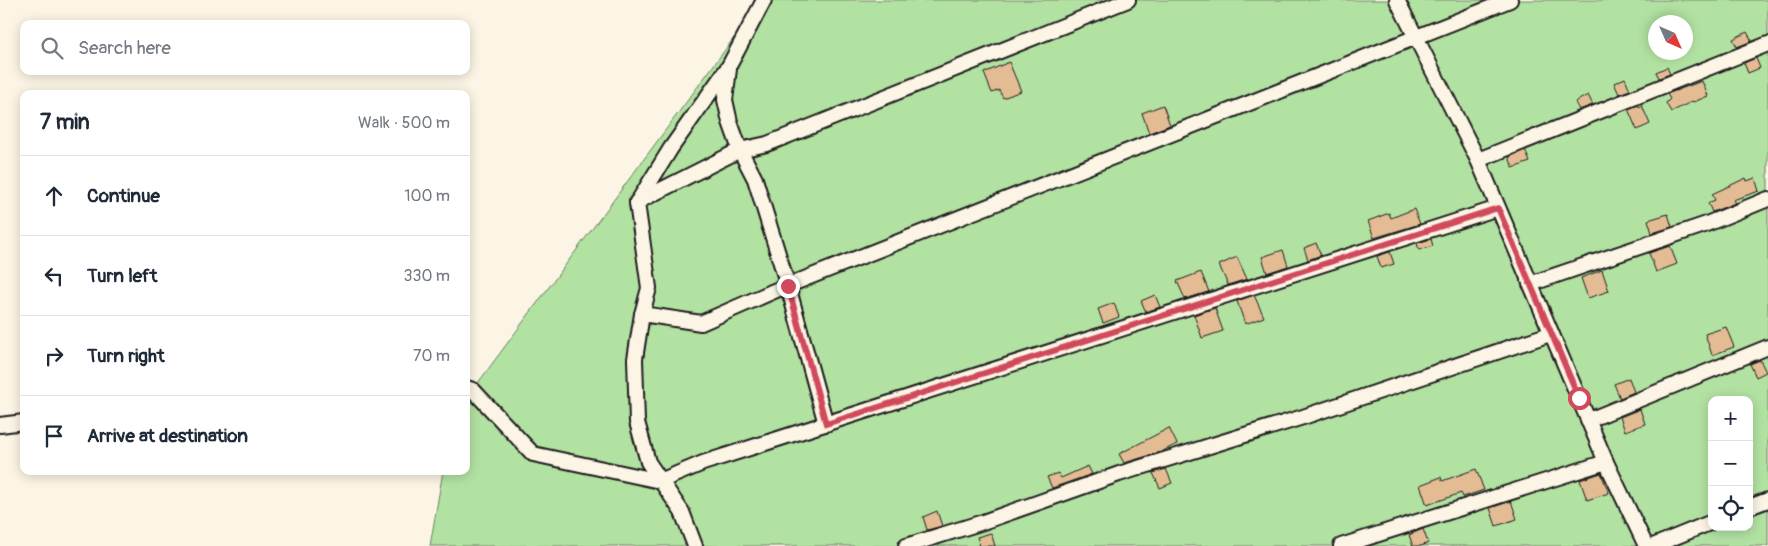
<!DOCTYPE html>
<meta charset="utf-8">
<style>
body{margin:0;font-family:Pangolin,sans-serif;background:#f2f2f3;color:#1f2937}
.controls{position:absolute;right:15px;bottom:15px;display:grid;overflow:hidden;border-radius:10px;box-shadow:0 2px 12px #0003}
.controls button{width:45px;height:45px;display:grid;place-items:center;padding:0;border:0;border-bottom:1px solid #e0e1e3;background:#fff;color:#1f2937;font:25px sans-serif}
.compass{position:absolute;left:1648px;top:15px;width:45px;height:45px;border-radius:50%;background:#fff;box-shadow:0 2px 12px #0003;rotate:135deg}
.stop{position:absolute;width:15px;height:15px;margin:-11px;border:4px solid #d1495b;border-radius:50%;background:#fff}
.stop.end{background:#d1495b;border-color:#fff;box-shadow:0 1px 5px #0008}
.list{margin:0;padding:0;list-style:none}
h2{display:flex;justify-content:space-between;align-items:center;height:65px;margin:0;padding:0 20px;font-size:21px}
h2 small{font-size:16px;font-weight:400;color:#747a83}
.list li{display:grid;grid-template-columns:32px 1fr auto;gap:15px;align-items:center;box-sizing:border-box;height:80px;padding:0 20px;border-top:1px solid #e0e1e3}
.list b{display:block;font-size:19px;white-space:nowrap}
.list em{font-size:16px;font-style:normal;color:#747a83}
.icon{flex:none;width:28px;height:28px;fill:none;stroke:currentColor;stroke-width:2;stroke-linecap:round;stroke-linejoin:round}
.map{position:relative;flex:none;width:1768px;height:546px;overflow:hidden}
.search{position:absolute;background:#fff;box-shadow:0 2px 12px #0003;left:20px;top:20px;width:450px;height:55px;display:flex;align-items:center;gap:12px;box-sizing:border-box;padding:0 18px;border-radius:10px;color:#747a83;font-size:19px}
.panel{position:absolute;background:#fff;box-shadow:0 2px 12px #0003;left:20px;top:90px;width:450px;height:385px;border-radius:10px}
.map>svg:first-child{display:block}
</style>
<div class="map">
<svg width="1768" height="546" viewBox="0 0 1768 546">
<rect width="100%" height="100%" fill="#fcf5e5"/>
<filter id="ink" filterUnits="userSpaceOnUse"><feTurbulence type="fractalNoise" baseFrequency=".02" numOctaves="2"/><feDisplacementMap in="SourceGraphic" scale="10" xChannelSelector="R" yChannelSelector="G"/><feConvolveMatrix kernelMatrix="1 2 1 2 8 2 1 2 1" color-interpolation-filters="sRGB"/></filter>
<g filter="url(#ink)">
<path fill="#b2e2a2" stroke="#677f5f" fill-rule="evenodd" d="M762,0H1768V546H430L443,471H466V399ZM1656,22H1686V52H1656ZM1712,400H1749V527H1712Z"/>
<g fill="#e3bc94" stroke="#1c1c1c">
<path d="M1747,32L1752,41L1737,47L1733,39Z"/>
<path d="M1756,58L1760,68L1748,73L1744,63Z"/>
<path d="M1009,62L1021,91L1003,98L999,90L992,93L984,73Z"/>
<path d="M1667,67L1670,74L1659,78L1656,72Z"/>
<path d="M1625,78L1630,90L1619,94L1614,83Z"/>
<path d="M1702,81L1708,96L1694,102L1693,101L1671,112L1666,103L1670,99L1667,94Z"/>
<path d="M1588,95L1593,105L1579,110L1575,102Z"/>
<path d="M1163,105L1170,125L1149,133L1142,113Z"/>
<path d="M1638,105L1639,107L1642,106L1650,124L1637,130L1628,109Z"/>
<path d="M1525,150L1530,162L1513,168L1509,157Z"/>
<path d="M1746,178L1747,181L1755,178L1759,191L1733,200L1735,203L1712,212L1708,203L1715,200L1712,194Z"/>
<path d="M1414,209L1420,224L1374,238L1368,221L1389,213L1391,218Z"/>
<path d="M1668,214L1672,227L1652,233L1648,220Z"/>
<path d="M1431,239L1433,246L1419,250L1417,243Z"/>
<path d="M1316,243L1321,255L1308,260L1304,248Z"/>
<path d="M1670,246L1677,264L1656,272L1649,253Z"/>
<path d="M1283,250L1288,266L1267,273L1262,257Z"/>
<path d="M1390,252L1394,264L1381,268L1377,256Z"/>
<path d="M1237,257L1247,279L1228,285L1219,265Z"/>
<path d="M1602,270L1609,291L1588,298L1581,278Z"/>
<path d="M1201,272L1209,292L1185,299L1177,281Z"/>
<path d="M1155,295L1160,307L1146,312L1141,301Z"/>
<path d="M1254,295L1264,317L1245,324L1237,301Z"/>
<path d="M1114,303L1119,317L1103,323L1098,309Z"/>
<path d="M1215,308L1223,331L1202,338L1194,315Z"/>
<path d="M1726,327L1734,347L1712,355L1705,334Z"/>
<path d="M1760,360L1766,372L1756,377L1750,364Z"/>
<path d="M1629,378L1634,392L1620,398L1614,384Z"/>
<path d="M1640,409L1645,424L1625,431L1620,417Z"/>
<path d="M1169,428L1177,444L1161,452L1124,463L1119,454Z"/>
<path d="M1088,466L1092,474L1052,488L1047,477L1058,473L1061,478Z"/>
<path d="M1166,469L1172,483L1160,488L1153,473Z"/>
<path d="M1476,469L1484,490L1463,497L1461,493L1427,505L1420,485L1441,477L1442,481Z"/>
<path d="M1601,473L1609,493L1587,500L1580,480Z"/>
<path d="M1511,501L1517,519L1496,526L1490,508Z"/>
<path d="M937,511L942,526L927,530L923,517Z"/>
<path d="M1423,529L1428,543L1421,546H1413L1409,535Z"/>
<path d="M991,533L995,546H980L977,537Z"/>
</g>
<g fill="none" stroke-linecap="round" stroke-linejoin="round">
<g stroke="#1c1c1c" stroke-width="18">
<g id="minor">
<path d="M764,0L729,66L671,148L637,203L649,288L642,314L701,323L774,291L1510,0"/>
<path d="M1397,0L1478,160L1606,462L1646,546"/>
<path d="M729,69L725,100L730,122L740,150L755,179L788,286L826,424"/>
<path d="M1478,160L1768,44"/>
<path d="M637,202L740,150L767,144L1128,0"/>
<path d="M1530,284L1704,225L1768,199"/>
<path d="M642,314L635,359L637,422L648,462L682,512L695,546"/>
<path d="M466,388L473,390L533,454L660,481L703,463L1498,208"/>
<path d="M1589,420L1768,347"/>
<path d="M0,425L24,422"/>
<path d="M1749,507L1768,500"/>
<path d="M906,546L980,523L1119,474L1303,417L1550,334"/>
<path d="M1341,546L1606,462"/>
<path d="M1653,546L1712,522"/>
</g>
</g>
<use href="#minor" stroke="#fcf5e5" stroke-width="14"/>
</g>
</g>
<g fill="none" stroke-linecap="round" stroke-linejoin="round" filter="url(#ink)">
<path stroke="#d1495b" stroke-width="6" d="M788,286L826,424L1498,208L1579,398"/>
</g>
</svg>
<div class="controls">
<button>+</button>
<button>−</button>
<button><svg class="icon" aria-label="locate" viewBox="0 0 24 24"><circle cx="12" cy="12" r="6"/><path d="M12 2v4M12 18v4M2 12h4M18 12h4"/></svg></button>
</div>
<svg class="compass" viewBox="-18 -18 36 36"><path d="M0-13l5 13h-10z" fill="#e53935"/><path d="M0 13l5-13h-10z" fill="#747a83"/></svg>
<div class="stop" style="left:1579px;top:398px"></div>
<div class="stop end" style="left:788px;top:286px"></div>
<div class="search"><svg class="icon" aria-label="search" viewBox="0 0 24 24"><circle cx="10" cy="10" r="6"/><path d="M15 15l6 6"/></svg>Search here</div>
<section class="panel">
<h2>7 min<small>Walk · 500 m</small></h2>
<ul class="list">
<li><svg class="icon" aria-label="ahead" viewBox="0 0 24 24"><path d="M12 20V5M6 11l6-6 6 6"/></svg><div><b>Continue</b></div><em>100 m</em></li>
<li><svg class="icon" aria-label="left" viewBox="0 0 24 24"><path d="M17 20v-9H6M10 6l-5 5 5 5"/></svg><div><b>Turn left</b></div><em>330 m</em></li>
<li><svg class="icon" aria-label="right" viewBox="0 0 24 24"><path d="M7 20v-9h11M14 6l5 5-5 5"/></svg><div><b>Turn right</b></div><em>70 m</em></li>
<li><svg class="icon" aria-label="arrive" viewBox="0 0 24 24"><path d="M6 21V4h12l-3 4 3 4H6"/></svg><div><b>Arrive at destination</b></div></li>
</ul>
</section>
</div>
